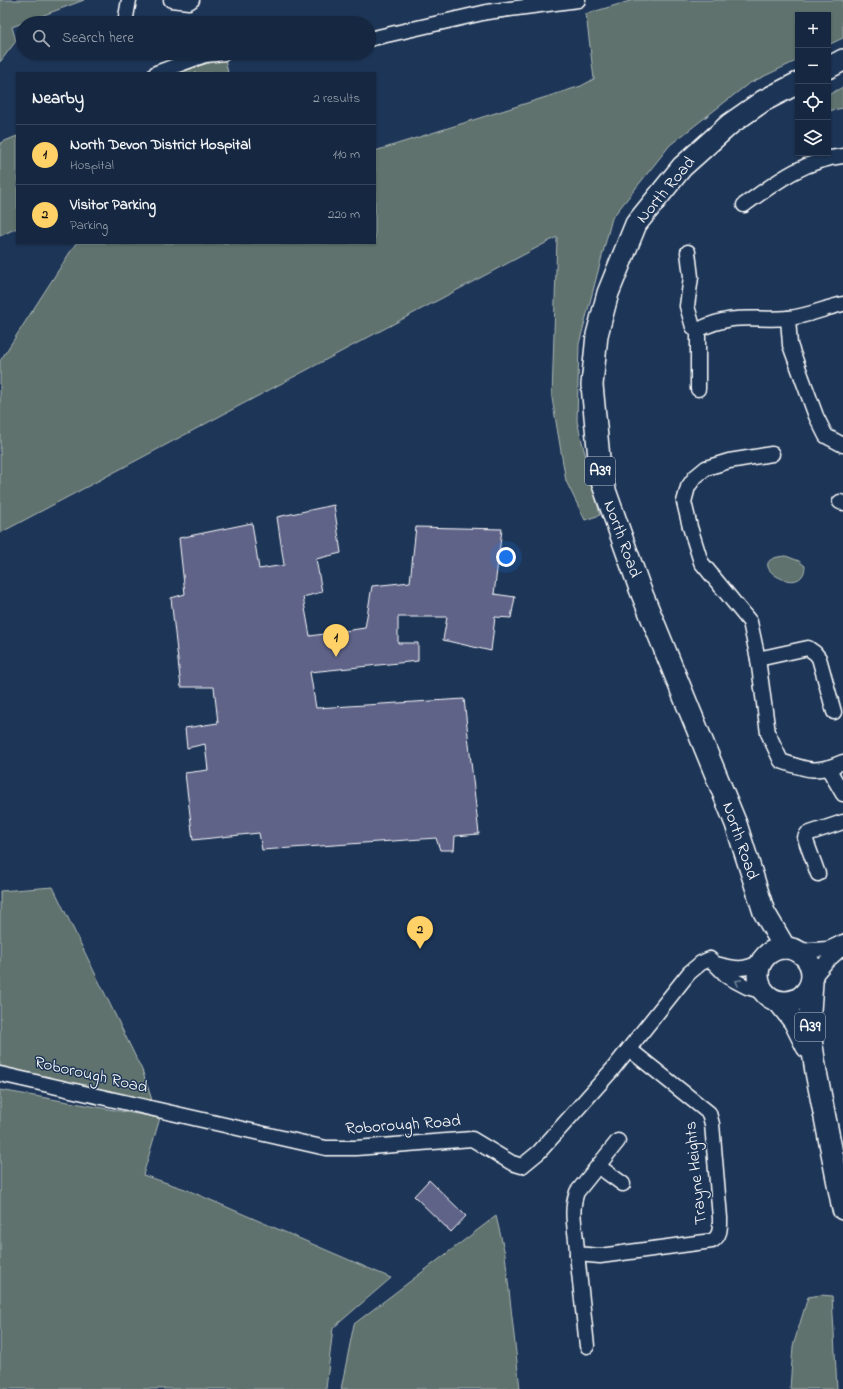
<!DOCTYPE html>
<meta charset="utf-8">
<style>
body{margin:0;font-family:"Indie Flower",sans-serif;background:#23344c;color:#f1f3f6}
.controls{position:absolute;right:12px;top:12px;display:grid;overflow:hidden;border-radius:0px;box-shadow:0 1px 3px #0004}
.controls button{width:36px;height:36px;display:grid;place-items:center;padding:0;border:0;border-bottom:1px solid #35445a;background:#162841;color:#f1f3f6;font:20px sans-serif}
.you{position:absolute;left:506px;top:557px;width:14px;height:14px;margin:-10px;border:3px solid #fff;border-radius:50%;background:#1a73e8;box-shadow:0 0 0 6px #1a73e833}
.badge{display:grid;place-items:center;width:26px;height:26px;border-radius:50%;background:#ffd166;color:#111;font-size:13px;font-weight:700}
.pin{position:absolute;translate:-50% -33px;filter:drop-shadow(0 1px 2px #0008)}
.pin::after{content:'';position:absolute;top:21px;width:14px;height:12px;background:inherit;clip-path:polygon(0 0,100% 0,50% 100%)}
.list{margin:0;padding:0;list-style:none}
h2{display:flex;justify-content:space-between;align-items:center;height:52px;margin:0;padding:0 16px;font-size:17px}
h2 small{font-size:13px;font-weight:400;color:#9ea6b1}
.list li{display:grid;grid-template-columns:26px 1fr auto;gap:12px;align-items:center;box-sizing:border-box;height:60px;padding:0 16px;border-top:1px solid #35445a}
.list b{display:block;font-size:15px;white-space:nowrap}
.list p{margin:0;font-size:13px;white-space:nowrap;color:#9ea6b1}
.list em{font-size:13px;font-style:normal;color:#9ea6b1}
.icon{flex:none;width:22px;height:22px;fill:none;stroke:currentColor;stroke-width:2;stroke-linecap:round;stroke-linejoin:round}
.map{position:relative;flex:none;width:843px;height:1389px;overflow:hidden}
.search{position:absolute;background:#162841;box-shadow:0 1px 3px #0004;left:16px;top:16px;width:360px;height:44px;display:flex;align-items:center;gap:10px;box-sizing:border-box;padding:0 14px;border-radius:22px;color:#9ea6b1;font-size:15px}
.panel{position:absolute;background:#162841;box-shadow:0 1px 3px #0004;left:16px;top:72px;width:360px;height:172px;border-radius:0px}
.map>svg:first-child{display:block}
</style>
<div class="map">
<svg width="843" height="1389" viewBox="0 0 843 1389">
<rect width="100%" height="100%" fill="#1d3557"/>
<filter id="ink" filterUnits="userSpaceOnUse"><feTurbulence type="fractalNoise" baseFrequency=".025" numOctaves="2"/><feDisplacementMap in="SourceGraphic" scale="8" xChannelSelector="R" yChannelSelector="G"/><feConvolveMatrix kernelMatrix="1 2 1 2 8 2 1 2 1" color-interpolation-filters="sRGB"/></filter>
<g filter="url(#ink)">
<g fill="#5e726d" stroke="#aeb8b6">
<path d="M0,0H84L12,27L16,41L0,62Z"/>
<path d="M633,0H843V38L828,45V15H798V60L748,84L670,145L612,218L579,344L577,421L600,515L585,520L566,481L552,398L557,237L0,533V361L76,243H375V151L581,86L594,79L586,14Z"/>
<path d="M225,59L228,73H171Z"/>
<path d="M843,87V108L828,111V95Z"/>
<path d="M17,136V228L0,236V143Z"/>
<path d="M786,556L799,561L805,566C804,603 736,559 786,556Z"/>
<path d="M53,887L142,1070L153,1103L0,1068V891Z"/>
<path d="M0,1090L160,1118L143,1175L185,1189L391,1278L333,1328L326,1389H0Z"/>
<path d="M496,1216L505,1254L520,1389H341L354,1324Z"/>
<path d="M821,1295L832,1296L837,1389H790L793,1346L808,1297Z"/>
</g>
<g fill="#5e6388" stroke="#fff">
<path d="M334,505L341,553L316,559L322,592L303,597L310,636L365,628L372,586L410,582L416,527L502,529L494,594L515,597L511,618L495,617L491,651L443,640L447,617H398V643H418V661L310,672L316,708L464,699L479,834L455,836L454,850H440L436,838L262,850L259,833L193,840L185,773L208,770L205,744L187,748L185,728L218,723L214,687H181L171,598L185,594L179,538L252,523L259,569L284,565L277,517Z"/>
<path d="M429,1180L466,1216L451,1232L414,1196Z"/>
</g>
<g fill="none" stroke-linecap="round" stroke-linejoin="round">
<g stroke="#fff" stroke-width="17">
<g id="minor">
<path d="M171,0L189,2L192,0"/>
<path d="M126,17L129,0"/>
<path d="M369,39L487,12L578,0"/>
<path d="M156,73L205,55L224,53"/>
<path d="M744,205C775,183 804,160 843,156"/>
<path d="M688,252L691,277L687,306L693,327L698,330V389"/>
<path d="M788,318L790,345L816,416L826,436L843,445"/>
<path d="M698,330C734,312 753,321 789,318C808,316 825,308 843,304"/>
<path d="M772,454L729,461L706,468L695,477L688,487L684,502L690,527L701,562L750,622L758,659L768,733L781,761C807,770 816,774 843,762"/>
<path d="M840,502L843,503"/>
<path d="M758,659L808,648L815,653L819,658L834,712"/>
<path d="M828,768L843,794"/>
<path d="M818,874L805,838L807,834L843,822"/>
<path d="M797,951L828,949L843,942"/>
<path d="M716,964C736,969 744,971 762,961"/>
<path d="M812,979L826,962L843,947"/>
<path d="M0,1074L326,1148H356L472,1139L512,1163L522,1166L539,1152L612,1070L689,973L701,963L710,959L728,977L747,987L764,992"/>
<path d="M618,1141L577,1192C569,1213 577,1233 577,1254L600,1256L712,1241C721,1236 720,1227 720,1218L712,1124L709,1113L629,1049"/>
<path d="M598,1166L623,1184"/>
<path d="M577,1254L587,1346"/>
</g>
</g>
<g stroke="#fff" stroke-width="24">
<g id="primary">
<path d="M828,68L843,60"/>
<circle cx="785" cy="975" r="27"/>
<path d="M785,948L764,912L736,824L640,589L601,479L592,385L597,335L608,293L636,224L682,167L730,124L763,101L798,83"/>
<path d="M812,982L809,1026L816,1072L843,1209"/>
<path d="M779,1002L794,1021L807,1047"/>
</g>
</g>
<use href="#minor" stroke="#1d3557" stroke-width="14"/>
<use href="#primary" stroke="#1d3557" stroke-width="21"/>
</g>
<defs><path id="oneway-chevron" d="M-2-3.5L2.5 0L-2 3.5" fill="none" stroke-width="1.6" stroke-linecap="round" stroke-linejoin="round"/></defs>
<use stroke="#6c7c92" href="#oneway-chevron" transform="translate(738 982) rotate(-152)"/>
</g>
<g text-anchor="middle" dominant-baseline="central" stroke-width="3" stroke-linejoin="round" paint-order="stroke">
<g fill="#1d3557" stroke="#bbc2cd" stroke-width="1">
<rect x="585" y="457" width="30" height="28" rx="3"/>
<rect x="795" y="1013" width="30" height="28" rx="3"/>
</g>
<g font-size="16" font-weight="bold" fill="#fff">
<text x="600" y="471">A39</text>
<text x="810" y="1027">A39</text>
</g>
<g font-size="17" fill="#fff" stroke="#1d3557">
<text transform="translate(666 190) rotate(-50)">North Road</text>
<text transform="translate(622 539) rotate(70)">North Road</text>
<text transform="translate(740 841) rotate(71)">North Road</text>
<text transform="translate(91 1075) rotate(13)">Roborough Road</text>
<text transform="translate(403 1125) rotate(-4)">Roborough Road</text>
<text transform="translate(696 1173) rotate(-96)">Trayne Heights</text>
</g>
</g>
</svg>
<div class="controls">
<button>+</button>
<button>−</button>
<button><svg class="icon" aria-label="locate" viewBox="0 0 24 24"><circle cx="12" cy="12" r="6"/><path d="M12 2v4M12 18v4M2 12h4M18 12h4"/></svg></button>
<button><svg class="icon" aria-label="layers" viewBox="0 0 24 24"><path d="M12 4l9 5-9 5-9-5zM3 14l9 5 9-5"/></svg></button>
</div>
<div class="you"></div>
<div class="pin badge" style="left:336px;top:657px">1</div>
<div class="pin badge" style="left:420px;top:949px">2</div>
<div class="search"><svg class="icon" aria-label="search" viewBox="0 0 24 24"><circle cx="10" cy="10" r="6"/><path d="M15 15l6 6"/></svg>Search here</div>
<section class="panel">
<h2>Nearby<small>2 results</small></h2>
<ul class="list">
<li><span class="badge">1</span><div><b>North Devon District Hospital</b><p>Hospital</p></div><em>110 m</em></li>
<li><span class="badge">2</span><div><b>Visitor Parking</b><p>Parking</p></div><em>220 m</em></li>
</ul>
</section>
</div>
